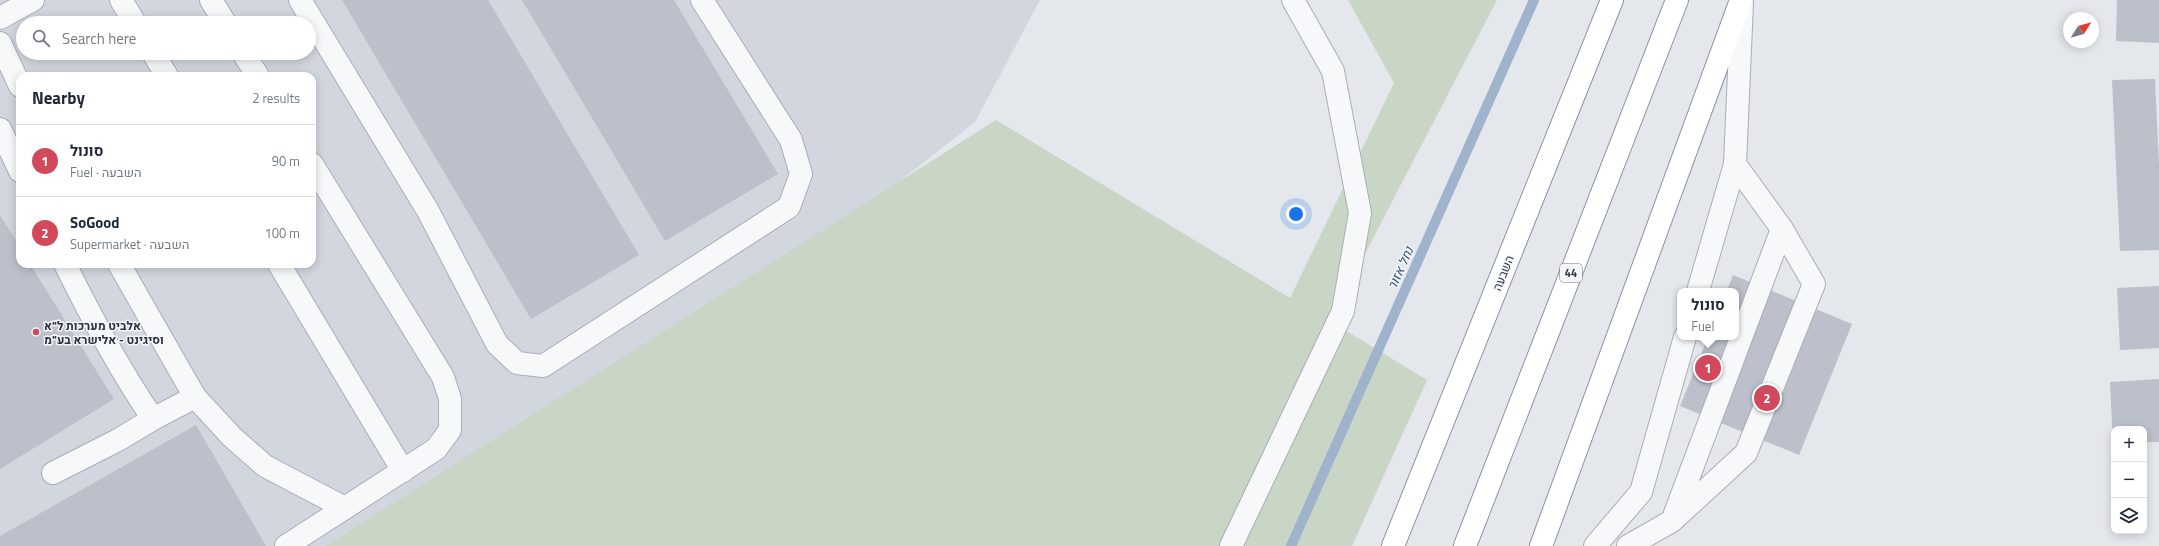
<!DOCTYPE html>
<meta charset="utf-8">
<style>
body{margin:0;font-family:"Titillium Web",Heebo,sans-serif;background:#f6f6f7;color:#1f2937}
.controls{position:absolute;right:12px;bottom:12px;display:grid;overflow:hidden;border-radius:8px;box-shadow:0 2px 10px #0003}
.controls button{width:36px;height:36px;display:grid;place-items:center;padding:0;border:0;border-bottom:1px solid #e0e1e3;background:#fff;color:#1f2937;font:20px sans-serif}
.compass{position:absolute;left:2063px;top:12px;width:36px;height:36px;border-radius:50%;background:#fff;box-shadow:0 2px 10px #0003;rotate:53deg}
.you{position:absolute;left:1296px;top:214px;width:14px;height:14px;margin:-10px;border:3px solid #fff;border-radius:50%;background:#1a73e8;box-shadow:0 0 0 6px #1a73e833}
.badge{display:grid;place-items:center;width:26px;height:26px;border-radius:50%;background:#d1495b;color:#fff;font-size:13px;font-weight:700}
.pin{position:absolute;translate:-50% -50%;border:2px solid #fff;box-shadow:0 1px 4px #0006}
.popup{position:absolute;left:1677px;top:288px;width:62px;height:52px;box-sizing:border-box;display:grid;place-content:center;border-radius:8px;background:#fff;filter:drop-shadow(0 1px 3px #0005);font-size:13px;white-space:nowrap;color:#747a83}
.popup b{font-size:15px;color:#1f2937}
.popup::after{content:'';position:absolute;left:50%;top:100%;margin-left:-8px;border:8px solid transparent;border-top-color:#fff}
.list{margin:0;padding:0;list-style:none}
h2{display:flex;justify-content:space-between;align-items:center;height:52px;margin:0;padding:0 16px;font-size:17px}
h2 small{font-size:13px;font-weight:400;color:#747a83}
.list li{display:grid;grid-template-columns:26px 1fr auto;gap:12px;align-items:center;box-sizing:border-box;height:72px;padding:0 16px;border-top:1px solid #e0e1e3}
.list b{display:block;font-size:15px;white-space:nowrap}
.list p{margin:0;font-size:13px;white-space:nowrap;color:#747a83}
.list em{font-size:13px;font-style:normal;color:#747a83}
.icon{flex:none;width:22px;height:22px;fill:none;stroke:currentColor;stroke-width:2;stroke-linecap:round;stroke-linejoin:round}
.map{position:relative;flex:none;width:2159px;height:546px;overflow:hidden}
.search{position:absolute;background:#fff;box-shadow:0 2px 10px #0003;left:16px;top:16px;width:300px;height:44px;display:flex;align-items:center;gap:10px;box-sizing:border-box;padding:0 14px;border-radius:22px;color:#747a83;font-size:15px}
.panel{position:absolute;background:#fff;box-shadow:0 2px 10px #0003;left:16px;top:72px;width:300px;height:196px;border-radius:12px}
.map>svg:first-child{display:block}
</style>
<div class="map">
<svg width="2159" height="546" viewBox="0 0 2159 546">
<rect width="100%" height="100%" fill="#e4e7ec"/>
<path fill="#d2d6de" fill-rule="evenodd" d="M0,0H1040L975,122L594,422L412,546H0ZM23,23H309V53H23ZM20,76H312V264H20Z"/>
<path fill="#c9d6c5" d="M1348,0H1497L1330,321L1427,380L1352,546H326L996,120L1290,298L1394,83Z"/>
<g fill="none" stroke-linecap="round" stroke-linejoin="round">
<path stroke="#9fb4cc" stroke-width="10" d="M1291,546L1534,0"/>
</g>
<g fill="#bbc0ca">
<path d="M342,0H488L639,255L531,319Z"/>
<path d="M522,0H674L778,174L665,241Z"/>
<path d="M2117,0H2159V43L2116,41Z"/>
<path d="M2155,79L2159,166V250L2120,251L2112,80Z"/>
<path d="M0,215L20,247V264H30L114,399L0,469Z"/>
<path d="M1733,275L1852,324L1799,455L1680,406L1708,337H1736V291H1727Z"/>
<path d="M2159,286V348L2120,350L2117,288Z"/>
<path d="M2159,379V442H2144V429H2114L2113,445L2110,382Z"/>
<path d="M196,425L266,546H0V536Z"/>
</g>
<g fill="none" stroke-linecap="round" stroke-linejoin="round">
<g stroke="#a9aeb7" stroke-width="24">
<g id="minor">
<path d="M121,0L135,23"/>
<path d="M211,0L225,23"/>
<path d="M300,0L428,211L497,344L517,363L543,366L789,207L801,174L791,140L702,0"/>
<path d="M0,18L33,0"/>
<path d="M0,43L20,86"/>
<path d="M153,53L167,76"/>
<path d="M243,53L258,76"/>
<path d="M0,129L20,171"/>
<path d="M119,264L195,397L232,437L265,466L345,508"/>
<path d="M279,264L403,471"/>
<path d="M1698,291L1735,164"/>
<path d="M153,419L195,397"/>
<path d="M53,473L118,440L153,419C120,370 91,317 65,264"/>
<path d="M1674,516L1782,229"/>
<path d="M286,546L436,449L450,430V399L443,377L312,164"/>
<path d="M1231,546L1343,311L1360,213L1333,71L1293,0"/>
<path d="M1595,546L1641,492L1685,337"/>
<path d="M1628,546L1672,521L1746,453L1814,284L1782,229L1735,164L1742,3"/>
</g>
</g>
<g stroke="#8b94a3" stroke-width="24">
<g id="highway">
<path d="M1393,546L1612,0"/>
<path d="M1465,546L1677,0"/>
<path d="M1541,546L1741,0"/>
</g>
</g>
<use href="#minor" stroke="#f7f8fa" stroke-width="22"/>
<use href="#highway" stroke="#fff" stroke-width="22"/>
</g>
<circle fill="#d1495b" stroke="#f4f6f9" stroke-width="1.5" cx="36" cy="332" r="4"/>
<g text-anchor="middle" dominant-baseline="central" stroke-width="3" stroke-linejoin="round" paint-order="stroke">
<rect fill="#f4f6f9" stroke="#676e7b" stroke-width="1" x="1560" y="264" width="22" height="18" rx="3"/>
<g font-size="11" font-weight="bold" fill="#2b3445">
<text x="1571" y="273">44</text>
</g>
<g font-size="12" fill="#2b3445" stroke="#f4f6f9">
<text transform="translate(1503 273) rotate(-68)">השבעה</text>
</g>
<g font-size="12" font-weight="bold" fill="#2b3445" stroke="#f4f6f9" text-anchor="start">
<text x="44" y="325">אלביט מערכות ל"א<tspan x="44" dy="14">וסיגינט - אלישרא בע"מ</tspan></text>
</g>
<g font-size="13" font-style="italic" fill="#34527a" stroke="#f4f6f9">
<text transform="translate(1400 268) rotate(-66)">נחל אזור</text>
</g>
</g>
</svg>
<div class="controls">
<button>+</button>
<button>−</button>
<button><svg class="icon" aria-label="layers" viewBox="0 0 24 24"><path d="M12 4l9 5-9 5-9-5zM3 14l9 5 9-5"/></svg></button>
</div>
<svg class="compass" viewBox="-18 -18 36 36"><path d="M0-13l5 13h-10z" fill="#e53935"/><path d="M0 13l5-13h-10z" fill="#747a83"/></svg>
<div class="you"></div>
<div class="pin badge" style="left:1708px;top:368px">1</div>
<div class="popup"><b>סונול</b>Fuel</div>
<div class="pin badge" style="left:1767px;top:398px">2</div>
<div class="search"><svg class="icon" aria-label="search" viewBox="0 0 24 24"><circle cx="10" cy="10" r="6"/><path d="M15 15l6 6"/></svg>Search here</div>
<section class="panel">
<h2>Nearby<small>2 results</small></h2>
<ul class="list">
<li><span class="badge">1</span><div><b>סונול</b><p>Fuel · השבעה</p></div><em>90 m</em></li>
<li><span class="badge">2</span><div><b>SoGood</b><p>Supermarket · השבעה</p></div><em>100 m</em></li>
</ul>
</section>
</div>
